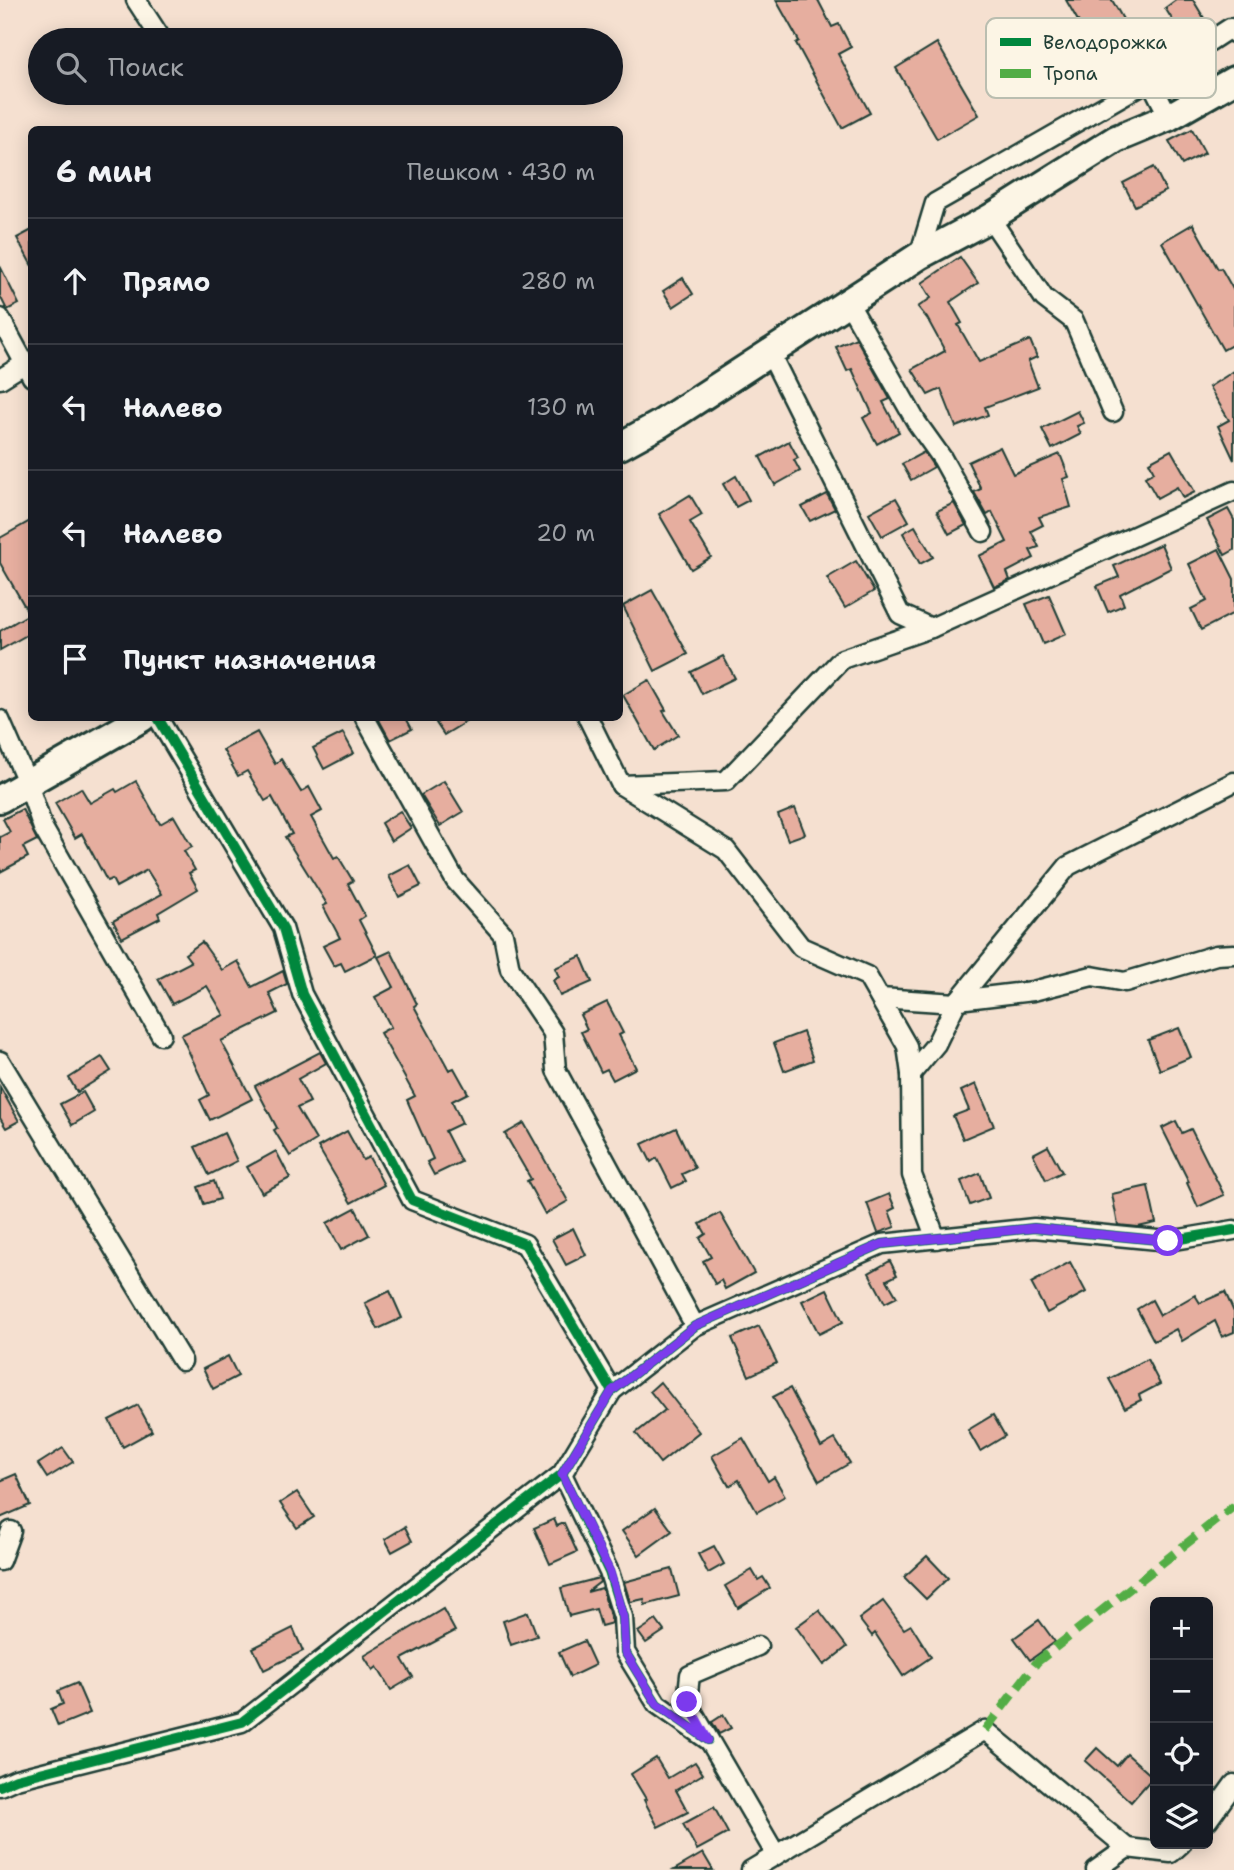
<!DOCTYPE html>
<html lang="ru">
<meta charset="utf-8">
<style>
body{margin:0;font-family:"Shantell Sans",sans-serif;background:#242831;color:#f1f3f6}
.controls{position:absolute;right:21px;bottom:21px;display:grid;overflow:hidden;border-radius:10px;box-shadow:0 4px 18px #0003}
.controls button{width:63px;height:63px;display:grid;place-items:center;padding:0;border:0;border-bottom:2px solid #363941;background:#171b24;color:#f1f3f6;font:35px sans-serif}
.stop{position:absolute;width:21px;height:21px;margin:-16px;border:5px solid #7c3aed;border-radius:50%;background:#fff}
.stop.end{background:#7c3aed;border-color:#fff;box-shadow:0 2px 7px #0008}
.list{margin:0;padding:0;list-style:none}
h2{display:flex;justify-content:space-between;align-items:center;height:91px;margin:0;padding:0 28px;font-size:30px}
h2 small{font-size:23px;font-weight:400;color:#9ea1a6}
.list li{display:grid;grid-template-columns:46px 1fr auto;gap:21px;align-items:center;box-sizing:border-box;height:126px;padding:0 28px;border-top:2px solid #363941}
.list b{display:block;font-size:26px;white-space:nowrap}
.list em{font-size:23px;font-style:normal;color:#9ea1a6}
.icon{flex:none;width:38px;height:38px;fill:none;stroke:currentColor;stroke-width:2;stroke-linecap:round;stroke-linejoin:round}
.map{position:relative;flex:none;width:1234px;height:1870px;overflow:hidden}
.search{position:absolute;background:#171b24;box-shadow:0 4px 18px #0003;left:28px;top:28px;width:595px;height:77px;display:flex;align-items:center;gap:18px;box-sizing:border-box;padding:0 24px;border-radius:38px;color:#9ea1a6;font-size:26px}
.panel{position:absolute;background:#171b24;box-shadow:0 4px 18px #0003;left:28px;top:126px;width:595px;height:595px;border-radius:10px}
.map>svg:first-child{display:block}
</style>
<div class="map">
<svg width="1234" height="1870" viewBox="0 0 1234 1870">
<rect width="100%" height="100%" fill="#f5e0d0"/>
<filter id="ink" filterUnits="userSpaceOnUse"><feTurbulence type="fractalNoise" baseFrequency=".0143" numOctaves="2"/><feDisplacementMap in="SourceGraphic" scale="14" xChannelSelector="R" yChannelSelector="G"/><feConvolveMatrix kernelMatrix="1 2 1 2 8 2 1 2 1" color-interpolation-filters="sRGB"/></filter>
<g filter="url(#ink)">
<g fill="#e6ae9f" stroke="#1f3d34" stroke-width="2">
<path d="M776,0H818L832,27L839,24L851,47L838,54L870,113L842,128L796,43L799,41Z"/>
<path d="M1066,0H1112L1136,42L1147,35L1162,59L1148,67L1144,60L1112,80Z"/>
<path d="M1176,0H1193L1207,23L1184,38L1165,8Z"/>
<path d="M937,43L979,115L937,139L896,68Z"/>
<path d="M1192,129L1205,153L1182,165L1169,141Z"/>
<path d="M1154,167L1166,191L1135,206L1123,183Z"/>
<path d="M1193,224L1218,269L1221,268L1234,291V344L1223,350L1162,242Z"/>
<path d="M32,230V266L17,238Z"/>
<path d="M960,257L978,283L950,302L962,323L958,325L979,362L1030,340L1037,357L1028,361L1038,387L985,407L988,415L956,427L941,389L928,395L912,369L945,351L927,318L918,307L931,298L922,283Z"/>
<path d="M0,266L19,304L7,310L0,296Z"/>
<path d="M683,278L693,294L673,307L663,291Z"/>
<path d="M856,338L890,399L883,402L899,432L877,444L863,418L872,413L852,369L847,371L836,347Z"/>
<path d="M1234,371V460L1218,426L1229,420L1209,387Z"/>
<path d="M1078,411L1084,423L1077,426L1081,434L1052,449L1042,429Z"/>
<path d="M789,441L798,458L794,460L800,471L775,485L760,457Z"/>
<path d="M1000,447L1013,474L1060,454L1069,477L1063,479L1071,507L1039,517L1043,525L1031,531L1039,547L1030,550L1034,558L1007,572L1010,580L994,587L979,556L1007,542L992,512L987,515L974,492L981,489L968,462Z"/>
<path d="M1171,450L1195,492L1183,498L1177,487L1157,498L1145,477L1154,472L1149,462Z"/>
<path d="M924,452L934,467L911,480L902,464Z"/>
<path d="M736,476L749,500L736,507L723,484Z"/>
<path d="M827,494L835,509L810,521L802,507Z"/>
<path d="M690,495L702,515L690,522L711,557L691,569L659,514Z"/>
<path d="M896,498L909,521L882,536L869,513Z"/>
<path d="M954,503L966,525L949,534L937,511Z"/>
<path d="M1228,509L1234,520V550L1225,555L1207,520Z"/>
<path d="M32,520V632L0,650V631L29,614L0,563V538Z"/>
<path d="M915,526L933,557L920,564L903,533Z"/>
<path d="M1161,544L1171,568L1120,594L1124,605L1108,612L1097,586L1119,577L1114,566Z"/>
<path d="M1219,549L1234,579V613L1201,630L1191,609L1207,601L1189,564Z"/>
<path d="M856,561L874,591L845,608L827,578Z"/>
<path d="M652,590L688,654L655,671L623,606Z"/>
<path d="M1049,595L1066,634L1043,644L1026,604Z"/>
<path d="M723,656L735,678L702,694L691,672Z"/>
<path d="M649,680L666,710L663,711L678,735L654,750L623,695Z"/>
<path d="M378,718H406L412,729L390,740Z"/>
<path d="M444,718H472L444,735L436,723Z"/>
<path d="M257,732L275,764L281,759L301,792L309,787L322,811L311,817L334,858L338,856L353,881L348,884L365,916L359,920L377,955L345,971L341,963L334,966L323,946L340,938L323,906L327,904L285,837L292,834L272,797L265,801L247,771L238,776L223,750Z"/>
<path d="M343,733L354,753L324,769L313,748Z"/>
<path d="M136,781L160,824L174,816L192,847L184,851L195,870L189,873L198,889L158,913L160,918L122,938L113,921L162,894L147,870L116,887L112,879L107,881L82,834L75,838L55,803L81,788L90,803L115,789L117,792Z"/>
<path d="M444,781L463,812L440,826L421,795Z"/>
<path d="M795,808L805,834L788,840L778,815Z"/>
<path d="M22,809L37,840L23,847L28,857L0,872V837L10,832L3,819Z"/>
<path d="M400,811L411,828L391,841L381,823Z"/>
<path d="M410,865L421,886L399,897L389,876Z"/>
<path d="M202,942L222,970L238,961L252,987L283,971L287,984L269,993L278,1013L221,1041L252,1099L210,1120L200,1100L209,1095L181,1035L224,1015L207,986L172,1004L158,979L191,962L185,954Z"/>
<path d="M391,951L417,1004L414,1006L449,1070L454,1068L468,1093L452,1101L462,1123L445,1131L461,1162L434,1175L427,1162L433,1159L407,1100L415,1096L380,1033L391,1027L375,997L394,987L378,957Z"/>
<path d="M581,956L592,982L560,996L553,980L559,977L555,968Z"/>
<path d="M607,1002L623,1033L619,1035L636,1068L613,1080L607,1069L601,1072L581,1032L587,1029L580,1015Z"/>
<path d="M1179,1028L1191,1057L1160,1070L1148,1040Z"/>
<path d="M803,1032L813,1060L784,1071L774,1043Z"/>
<path d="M320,1052L326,1063L298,1079L310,1102L297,1108L316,1140L290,1156L274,1130L277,1128L255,1086Z"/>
<path d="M102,1057L111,1071L77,1092L69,1078Z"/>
<path d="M976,1084L994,1126L963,1139L953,1116L969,1110L961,1091Z"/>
<path d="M0,1087L19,1121L6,1128L0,1118Z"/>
<path d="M83,1092L94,1112L72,1125L60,1104Z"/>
<path d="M1176,1121L1182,1133L1191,1129L1224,1195L1198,1207L1187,1183L1189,1182L1162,1128Z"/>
<path d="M524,1123L568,1201L545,1214L527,1181L531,1179L505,1134Z"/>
<path d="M676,1128L695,1168L682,1174L686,1181L672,1188L657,1158L651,1162L642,1144Z"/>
<path d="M347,1131L363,1160L369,1157L384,1185L351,1203L318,1147Z"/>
<path d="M224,1133L237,1161L209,1175L195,1147Z"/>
<path d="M1048,1146L1062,1172L1046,1180L1033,1154Z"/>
<path d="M276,1151L290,1178L262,1193L247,1167Z"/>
<path d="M980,1173L989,1198L970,1205L961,1181Z"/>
<path d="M214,1181L220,1199L204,1204L198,1187Z"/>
<path d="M1148,1186L1156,1223L1138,1227L1118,1225L1112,1194Z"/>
<path d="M889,1194L895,1208L889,1211L895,1227L878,1233L867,1203Z"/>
<path d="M355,1208L369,1235L341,1250L327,1223Z"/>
<path d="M720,1213L754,1273L725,1289L721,1280L715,1284L703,1261L711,1257L700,1238L706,1234L700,1224Z"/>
<path d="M573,1228L586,1255L566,1265L552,1239Z"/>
<path d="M890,1261L897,1275L887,1280L897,1297L885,1303L869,1273Z"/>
<path d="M1070,1262L1086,1292L1047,1313L1031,1283Z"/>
<path d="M827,1289L843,1322L819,1334L802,1301Z"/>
<path d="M390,1291L402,1318L378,1329L365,1303Z"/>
<path d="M1225,1292L1234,1312V1332L1222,1337L1215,1321L1182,1341L1176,1329L1154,1341L1137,1309L1152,1300L1160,1315L1195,1295L1200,1303Z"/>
<path d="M759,1326L777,1363L749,1376L732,1338Z"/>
<path d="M228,1356L238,1376L213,1389L203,1369Z"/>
<path d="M1147,1359L1160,1384L1139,1395L1141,1400L1125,1408L1109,1379Z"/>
<path d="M660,1382L699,1432L660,1463L636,1433L665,1410L650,1391Z"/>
<path d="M790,1388L821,1447L835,1439L850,1463L819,1481L773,1397Z"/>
<path d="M138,1405L152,1431L123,1447L109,1420Z"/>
<path d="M993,1415L1005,1436L980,1451L968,1430Z"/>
<path d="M743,1438L768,1481L774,1477L785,1496L757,1512L739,1480L729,1486L712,1456Z"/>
<path d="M63,1448L73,1462L47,1478L38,1464Z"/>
<path d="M16,1474L30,1505L0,1518V1481Z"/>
<path d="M297,1492L314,1517L297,1528L280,1503Z"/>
<path d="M655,1508L672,1531L639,1555L622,1531Z"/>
<path d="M554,1519L557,1526L564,1523L577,1552L550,1564L534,1528Z"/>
<path d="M405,1527L412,1541L392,1552L385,1539Z"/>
<path d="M714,1546L724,1564L708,1573L698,1554Z"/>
<path d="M927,1556L948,1578L926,1599L904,1577Z"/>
<path d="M672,1569L679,1596L645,1605L644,1599L630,1602L624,1582Z"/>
<path d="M752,1570L758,1580L763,1577L770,1588L738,1608L725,1586Z"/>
<path d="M599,1578L600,1582L587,1592L602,1588L612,1623L601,1626L596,1609L569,1616L561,1588Z"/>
<path d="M883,1601L904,1629L911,1625L931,1657L903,1676L875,1633L872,1636L859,1619Z"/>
<path d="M443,1609L455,1631L402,1659L413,1677L391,1690L377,1667L373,1670L364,1656Z"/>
<path d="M819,1610L847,1647L824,1665L796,1627Z"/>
<path d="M528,1612L537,1636L511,1645L503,1621Z"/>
<path d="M656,1620L664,1631L646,1643L638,1632Z"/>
<path d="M1039,1620L1055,1642L1030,1660L1014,1638Z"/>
<path d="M293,1628L303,1651L264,1670L253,1648Z"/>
<path d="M584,1641L595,1665L570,1677L559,1652Z"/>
<path d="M77,1683L90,1713L58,1726L51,1709L63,1704L58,1691Z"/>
<path d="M723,1715L731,1728L719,1734L712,1722Z"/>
<path d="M1097,1748L1117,1766L1127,1754L1153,1777L1131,1802L1085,1761Z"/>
<path d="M656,1758L668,1778L695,1762L703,1774L676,1790L688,1812L658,1827L644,1800L646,1799L631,1774Z"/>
<path d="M714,1807L728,1833L697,1850L683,1824Z"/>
<path d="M703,1853L713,1870H674Z"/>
</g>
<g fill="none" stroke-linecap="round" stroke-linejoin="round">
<g stroke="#1f3d34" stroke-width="23">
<g id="street">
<path d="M136,0L162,40"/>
<path d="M1150,80L1230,28L1234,33"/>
<path d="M990,218L1044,298L1074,321L1113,412"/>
<path d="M919,256L935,203L1150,80L1169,117"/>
<path d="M848,302L917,423L942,458L983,532"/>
<path d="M0,318L32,377"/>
<path d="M770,353L900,614L931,628L1234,491"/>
<path d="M0,379L24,364"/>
<path d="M158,718L283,928L302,994L412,1200L525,1244L612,1391"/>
<path d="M365,718L455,880L503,934L510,969L553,1033L556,1070L695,1326"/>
<path d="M588,718L621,785L726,781L842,659L931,628"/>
<path d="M0,720L28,784L43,828L161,1035"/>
<path d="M621,785L726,850L801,947L867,976L907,1046L911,1074L912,1175L936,1239"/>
<path d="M880,998L956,1003L1068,866L1234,782"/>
<path d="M958,1000L1033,991L1092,976L1125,982L1216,955L1234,954"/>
<path d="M0,1061L182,1361"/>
<path d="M911,1074L936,1044L956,1003"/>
<path d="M562,1474L612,1391L695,1326L882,1244L1034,1228L1168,1241L1234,1230"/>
<path d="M0,1561L11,1531"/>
<path d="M758,1646L690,1675L687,1702L776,1855"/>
<path d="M0,1786L16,1779L242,1722L562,1474L609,1572L623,1617L625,1652L657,1704L708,1740"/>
<path d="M1208,1820L1234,1784"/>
<path d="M1127,1848L1171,1853L1181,1844"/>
<path d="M751,1870L985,1730L1127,1848L1096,1870"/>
</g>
</g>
<g stroke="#1f3d34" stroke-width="32">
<g id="secondary">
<path d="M620,446L660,424L919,256L990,218L1116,139L1169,117L1234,80"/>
<path d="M0,799L142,718"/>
</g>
</g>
<use href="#street" stroke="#fcf5e5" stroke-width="18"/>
<use href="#secondary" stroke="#fcf5e5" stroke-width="26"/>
<path stroke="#52ad45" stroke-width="9" stroke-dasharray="18 9" stroke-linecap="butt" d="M985,1730L1037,1662L1234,1506"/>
<g stroke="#fcf5e5" stroke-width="15">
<g id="cycleway">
<path d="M158,718L283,928L302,994L412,1200L525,1244L612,1391"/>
<path d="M562,1474L612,1391L695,1326L882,1244L1034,1228L1168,1241L1234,1230"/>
<path d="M0,1786L16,1779L242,1722L562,1474L609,1572L623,1617L625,1652L657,1704L708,1740"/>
</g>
</g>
<use href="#cycleway" stroke="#00873e" stroke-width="10"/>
</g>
</g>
<g fill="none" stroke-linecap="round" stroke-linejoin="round" filter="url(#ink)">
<path stroke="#7c3aed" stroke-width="9" d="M687,1702L708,1740L657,1704L625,1652L623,1617L610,1572L562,1474L612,1391L695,1326L882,1244L1034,1228L1168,1241"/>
</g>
<rect x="986" y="18" width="230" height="80" rx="10" fill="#fcf5e5" stroke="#babeb0" stroke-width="2"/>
<rect x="1000" y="38" width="31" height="8" fill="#00873e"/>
<rect x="1000" y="69" width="31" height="9" fill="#52ad45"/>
<g font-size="19" fill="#1f3d34">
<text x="1043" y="49">Велодорожка</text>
<text x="1043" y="80">Тропа</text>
</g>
</svg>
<div class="controls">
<button>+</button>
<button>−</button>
<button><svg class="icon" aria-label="locate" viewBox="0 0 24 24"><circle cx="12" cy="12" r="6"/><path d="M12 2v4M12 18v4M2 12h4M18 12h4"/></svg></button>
<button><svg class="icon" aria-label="layers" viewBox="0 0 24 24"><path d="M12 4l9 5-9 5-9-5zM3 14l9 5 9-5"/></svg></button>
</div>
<div class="stop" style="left:1168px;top:1241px"></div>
<div class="stop end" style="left:687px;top:1702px"></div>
<div class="search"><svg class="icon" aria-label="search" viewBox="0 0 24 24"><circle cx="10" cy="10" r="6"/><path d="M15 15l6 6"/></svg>Поиск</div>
<section class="panel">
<h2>6 мин<small>Пешком · 430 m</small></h2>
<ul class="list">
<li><svg class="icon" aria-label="ahead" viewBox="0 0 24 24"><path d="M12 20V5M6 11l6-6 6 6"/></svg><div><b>Прямо</b></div><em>280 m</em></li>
<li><svg class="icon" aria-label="left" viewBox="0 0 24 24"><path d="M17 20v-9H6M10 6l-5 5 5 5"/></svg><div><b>Налево</b></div><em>130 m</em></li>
<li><svg class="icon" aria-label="left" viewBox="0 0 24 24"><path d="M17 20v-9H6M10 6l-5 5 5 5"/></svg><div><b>Налево</b></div><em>20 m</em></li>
<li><svg class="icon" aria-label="arrive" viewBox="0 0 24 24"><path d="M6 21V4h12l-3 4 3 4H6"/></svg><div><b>Пункт назначения</b></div></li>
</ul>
</section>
</div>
